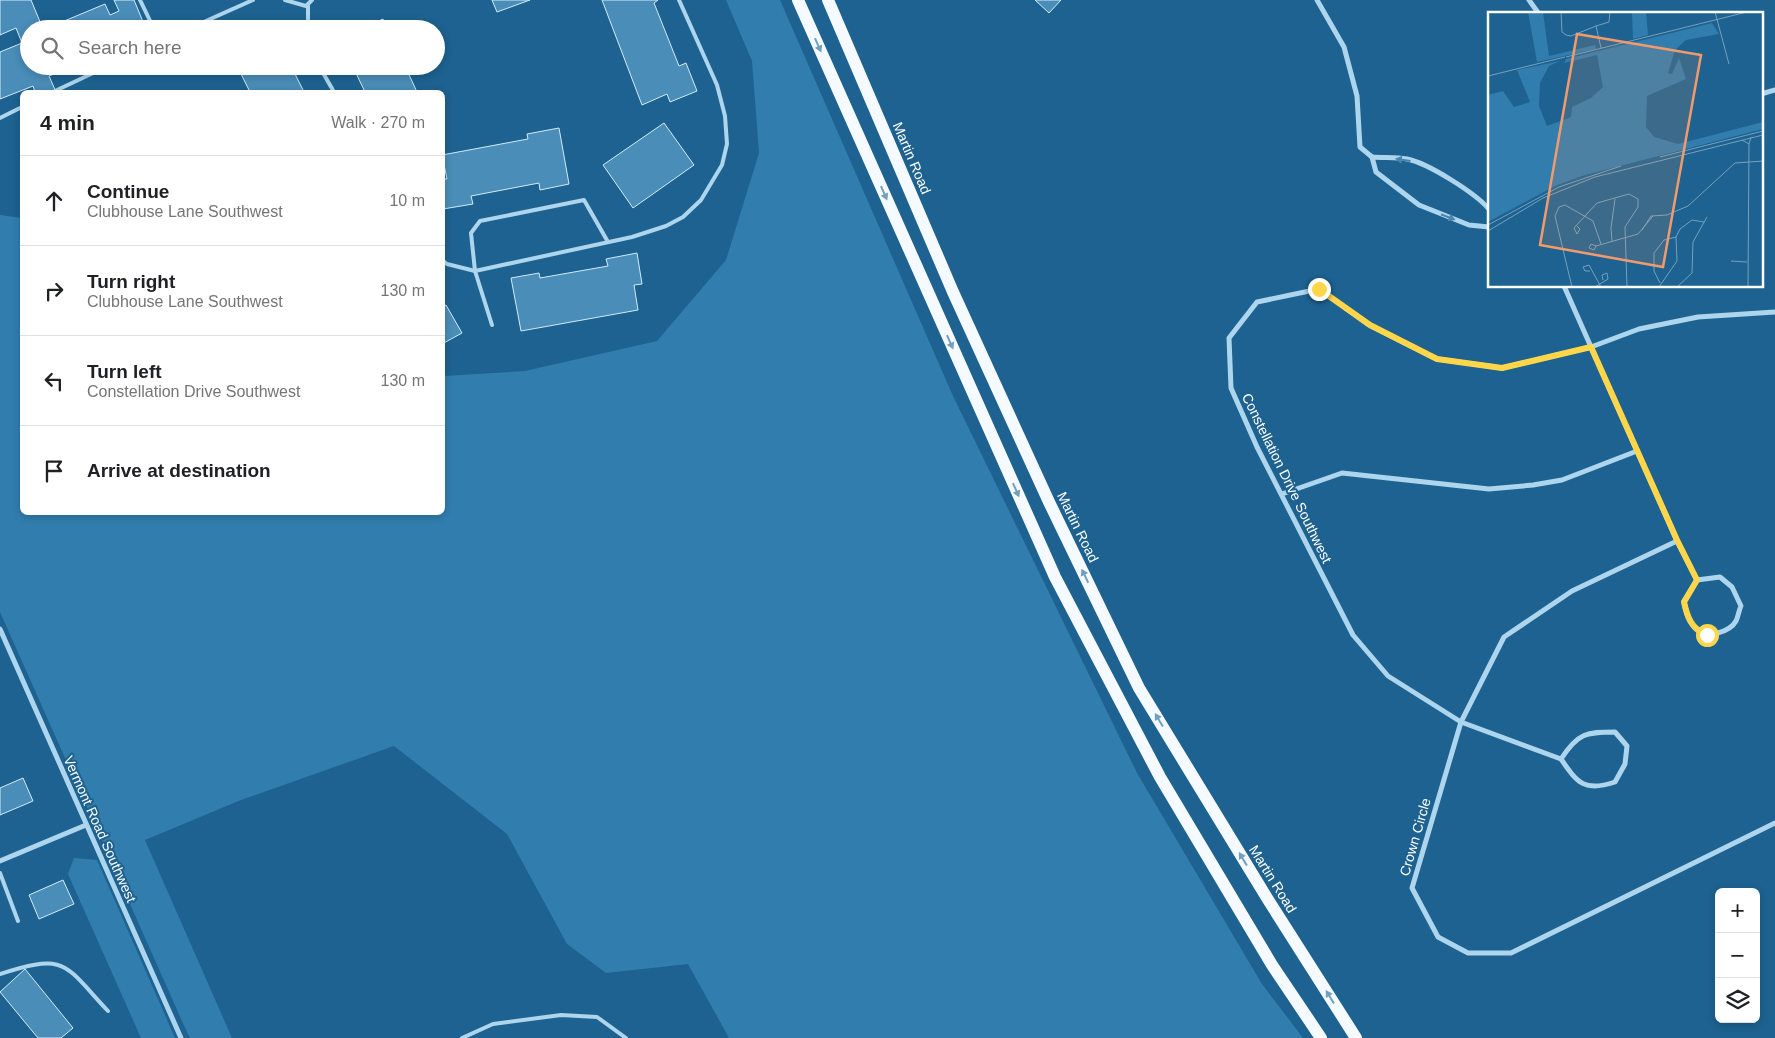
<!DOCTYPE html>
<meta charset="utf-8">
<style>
body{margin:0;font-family:Arial,sans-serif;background:#f6f6f6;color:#202124}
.controls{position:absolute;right:15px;bottom:15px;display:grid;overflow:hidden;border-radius:8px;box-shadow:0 2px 8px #0003}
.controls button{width:45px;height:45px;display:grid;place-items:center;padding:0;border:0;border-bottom:1px solid #e0e0e0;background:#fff;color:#202124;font:25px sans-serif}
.stop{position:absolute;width:15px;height:15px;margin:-11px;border:4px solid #ffd54a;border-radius:50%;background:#fff}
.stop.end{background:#ffd54a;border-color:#fff;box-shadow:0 1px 5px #0008}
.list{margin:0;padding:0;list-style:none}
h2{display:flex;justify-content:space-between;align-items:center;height:65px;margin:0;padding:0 20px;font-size:21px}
h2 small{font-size:16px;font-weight:400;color:#757577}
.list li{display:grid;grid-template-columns:32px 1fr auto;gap:15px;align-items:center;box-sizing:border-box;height:90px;padding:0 20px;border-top:1px solid #e0e0e0}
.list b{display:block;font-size:19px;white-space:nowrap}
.list p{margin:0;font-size:16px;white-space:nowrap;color:#757577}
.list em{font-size:16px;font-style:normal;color:#757577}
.icon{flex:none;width:28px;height:28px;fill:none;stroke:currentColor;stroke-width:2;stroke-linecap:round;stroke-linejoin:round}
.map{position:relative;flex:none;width:1775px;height:1038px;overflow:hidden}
.search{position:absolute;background:#fff;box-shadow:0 2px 8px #0003;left:20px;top:20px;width:425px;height:55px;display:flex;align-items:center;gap:12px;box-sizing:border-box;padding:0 18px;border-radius:28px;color:#757577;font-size:19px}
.panel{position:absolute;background:#fff;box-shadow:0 2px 8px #0003;left:20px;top:90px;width:425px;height:425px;border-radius:8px}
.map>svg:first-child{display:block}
</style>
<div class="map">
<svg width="1775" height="1038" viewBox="0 0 1775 1038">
<rect width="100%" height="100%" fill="#1d6290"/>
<g fill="#317dae">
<path d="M726,0H780L953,396L1137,773L1262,984L1303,1038H729L688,964L606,973L567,944L507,834L394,746L241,800L145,840L232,1038H190L186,1030L0,612V215L22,218V512H442L443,376L525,371L657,341L726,260L759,153L752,61Z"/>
<path d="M74,858L97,860L175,1038H141L68,874Z"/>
</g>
<g fill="#4a8db8" stroke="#d3ebfa">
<path d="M0,0H31L43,29H29V66H73L49,76L56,92H35L33,86L0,99V52L22,43L16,28L0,35Z"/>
<path d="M114,0H134L146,29H45L105,4L110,15L119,11Z"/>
<path d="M492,0H530L497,12Z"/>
<path d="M602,0H658L654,3L679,66L686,63L697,91L670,102L667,94L642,105Z"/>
<path d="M1035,0H1061L1049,13Z"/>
<path d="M383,19L387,29H361Z"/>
<path d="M270,23L272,29H258Z"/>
<path d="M237,66H291L304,92H250Z"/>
<path d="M342,66H405L417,92H365L353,67L344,71Z"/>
<path d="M664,123L694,165L633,208L603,165Z"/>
<path d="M559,128L569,184L540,190L539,183L471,196L473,204L443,209L442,179H447L442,155L528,139L527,134Z"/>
<path d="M637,253L642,284L634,285L638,310L521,331L511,278L539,273L540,278L608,266L606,259Z"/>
<path d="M446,305L462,333L442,344V307Z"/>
<path d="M23,778L33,801L0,815V788Z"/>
<path d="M63,880L74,904L39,919L29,895Z"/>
<path d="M25,969L73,1028L61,1038H38L0,992Z"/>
</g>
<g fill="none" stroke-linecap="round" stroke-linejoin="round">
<g stroke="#add5ed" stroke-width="4">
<path d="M140,0L154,29"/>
<path d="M285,0L306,6L312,0"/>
<path d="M308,6V29"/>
<path d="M188,29L253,0"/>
<path d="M319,66L334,92"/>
<path d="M55,91L108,66"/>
<path d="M0,118L22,107"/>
<path d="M442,260L447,264L475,271L632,237L666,226L683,217L701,200L722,165L727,144L725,116L717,85L679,0"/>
<path d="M492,325L475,271L471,233L480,221L584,200L608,242"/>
<path d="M0,873L18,921"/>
<path d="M0,974C67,953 63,963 108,1011"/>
<path d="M462,1038L493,1024L561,1015L597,1017L626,1038"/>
</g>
<g stroke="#add5ed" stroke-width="5">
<path d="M1317,0L1344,47L1357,96L1360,147L1372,157L1376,172L1419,205L1469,225L1489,227"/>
<path d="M1529,0L1539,14"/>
<path d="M1761,94L1775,90"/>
<path d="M1372,157C1384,158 1396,157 1407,159C1428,163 1475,193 1489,209"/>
<path d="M1564,286L1677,541L1697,580"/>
<path d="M1282,494L1342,473L1489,489L1533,485L1562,480L1637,451"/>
<path d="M1677,541L1572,591L1504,637L1461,722L1412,888L1438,937L1468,953H1511L1775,823"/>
<path d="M1720,577L1732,587L1741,606C1739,610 1738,617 1736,621C1730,632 1706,639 1697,630C1688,622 1686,612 1684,601L1697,580Z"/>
<path d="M0,629L181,1038"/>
<path d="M1561,759C1578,733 1586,732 1615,732L1627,746L1625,764L1615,782C1585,792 1578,784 1561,759L1461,722L1388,676L1353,635L1257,447L1231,388L1229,338L1257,302L1319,289L1369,325L1437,359L1502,368L1591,347L1639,329L1698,317L1775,312"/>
<path d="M0,861L86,825"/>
</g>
<g stroke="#f4faff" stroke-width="12">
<path d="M798,0L1055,577L1160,777L1272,965L1321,1038"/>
<path d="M828,0L953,292L1049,502L1139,688L1267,898L1356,1038"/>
</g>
</g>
<defs><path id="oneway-solid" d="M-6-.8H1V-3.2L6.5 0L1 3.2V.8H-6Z" transform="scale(1.25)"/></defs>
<g fill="#739fbc">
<use href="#oneway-solid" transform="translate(818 45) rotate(66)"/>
<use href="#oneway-solid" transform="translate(884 193) rotate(66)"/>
<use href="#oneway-solid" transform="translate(950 342) rotate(66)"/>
<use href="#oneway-solid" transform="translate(1016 490) rotate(66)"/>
<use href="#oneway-solid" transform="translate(1085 576) rotate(-116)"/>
<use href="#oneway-solid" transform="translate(1159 720) rotate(-121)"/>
<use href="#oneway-solid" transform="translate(1243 859) rotate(-121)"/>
<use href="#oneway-solid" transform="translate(1330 997) rotate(-122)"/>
</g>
<g fill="#4884ac">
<use href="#oneway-solid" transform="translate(1403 160) rotate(-172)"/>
<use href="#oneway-solid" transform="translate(1448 217) rotate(21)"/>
</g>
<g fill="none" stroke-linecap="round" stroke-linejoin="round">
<path stroke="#ffd54a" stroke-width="6" d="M1319,289L1370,325L1437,359L1502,368L1591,347L1677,540L1697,580L1684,602C1687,616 1691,629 1707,635"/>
</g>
<g text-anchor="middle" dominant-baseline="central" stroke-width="4" stroke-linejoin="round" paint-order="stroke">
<g font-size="14" fill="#fff" stroke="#1d6290">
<text transform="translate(912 158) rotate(67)">Martin Road</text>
<text transform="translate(1287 478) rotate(64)">Constellation Drive Southwest</text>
<text transform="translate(1078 527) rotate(64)">Martin Road</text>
<text transform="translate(100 829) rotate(66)">Vermont Road Southwest</text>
<text transform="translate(1415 837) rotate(-74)">Crown Circle</text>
<text transform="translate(1273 879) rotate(58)">Martin Road</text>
</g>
</g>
<g transform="translate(1488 12)">
<rect width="275" height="275" fill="#1d6290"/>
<path d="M40,0H55L61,44L107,33L108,37L49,50ZM144,0H158L160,23L145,27ZM224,11L231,22L198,28L187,38L180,61L184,62L191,46L198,67L159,84L158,115L166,125L190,132L275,110V117L97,163L69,173L0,210V83L15,79L26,95L42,90L29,58L72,49L61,54L52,71L51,94L59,114L83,105L84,95L103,86L115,75L109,43L76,51L78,47Z" fill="#317dae"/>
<path fill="none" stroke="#77a1bc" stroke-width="1" d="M73,0L74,20L78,23L83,24L108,14M227,0L241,52M113,36L108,14L121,10L122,0M78,45L259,0M0,64L77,45M254,128L261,132L263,125M172,145L275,119M0,213L71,175L133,154M89,214L92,217L89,222L86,216L109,191L141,182L150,187V195L137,215L139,275M154,218L163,204L179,203L200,194L247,151L275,149M0,219L55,186L107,165L275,123M124,229L123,216L127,187M108,234L106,238L101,236L103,232L108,234L150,222L165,204M243,249L259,250M102,259H97L95,255L101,253L113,275M172,271L166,259V241L176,228L188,225M84,275L67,204L71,195L77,193L105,209L113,232M107,275L120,267L119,261L114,263L115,268M171,275L189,249L188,225L192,217L204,208L216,210M189,275L204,261L205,230L219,205M260,275L261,132"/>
<path fill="#f19b6d" fill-opacity="0.15" stroke="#f19b6d" stroke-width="2.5" d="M89,22L213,43L175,255L52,233Z"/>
<rect width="275" height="275" fill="none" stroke="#fff" stroke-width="2.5"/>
</g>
</svg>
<div class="controls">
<button>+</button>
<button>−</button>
<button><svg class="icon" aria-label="layers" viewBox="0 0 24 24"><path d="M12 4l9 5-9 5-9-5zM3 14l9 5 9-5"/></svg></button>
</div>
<div class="stop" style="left:1707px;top:635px"></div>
<div class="stop end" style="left:1319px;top:289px"></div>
<div class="search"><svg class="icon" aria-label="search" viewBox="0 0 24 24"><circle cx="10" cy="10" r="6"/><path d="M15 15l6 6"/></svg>Search here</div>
<section class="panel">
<h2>4 min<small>Walk · 270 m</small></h2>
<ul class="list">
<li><svg class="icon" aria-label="ahead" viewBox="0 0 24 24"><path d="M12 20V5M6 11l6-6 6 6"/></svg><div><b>Continue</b><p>Clubhouse Lane Southwest</p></div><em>10 m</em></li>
<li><svg class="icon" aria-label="right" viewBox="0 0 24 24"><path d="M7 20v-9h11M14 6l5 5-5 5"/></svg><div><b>Turn right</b><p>Clubhouse Lane Southwest</p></div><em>130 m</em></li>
<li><svg class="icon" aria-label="left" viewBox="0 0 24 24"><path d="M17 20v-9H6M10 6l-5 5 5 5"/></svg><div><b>Turn left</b><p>Constellation Drive Southwest</p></div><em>130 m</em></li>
<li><svg class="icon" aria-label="arrive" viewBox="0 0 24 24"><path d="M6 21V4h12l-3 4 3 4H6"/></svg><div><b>Arrive at destination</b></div></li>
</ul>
</section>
</div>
